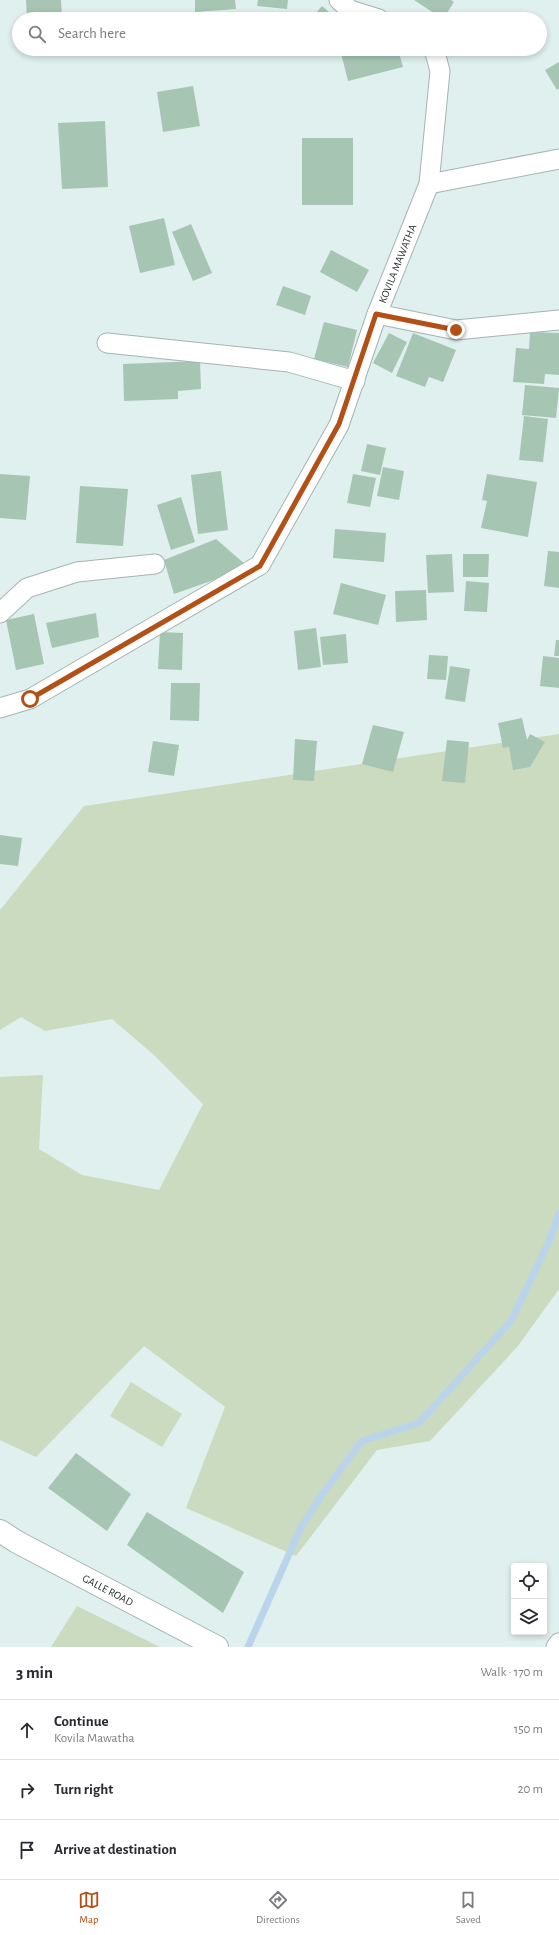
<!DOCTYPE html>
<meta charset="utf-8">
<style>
body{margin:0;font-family:"Alegreya Sans",sans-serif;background:#f2f2f3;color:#2b2b33}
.controls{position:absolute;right:12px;bottom:12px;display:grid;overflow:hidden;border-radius:4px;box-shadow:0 2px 6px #0003}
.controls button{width:36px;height:36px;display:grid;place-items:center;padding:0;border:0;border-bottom:1px solid #e1e1e2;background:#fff;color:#2b2b33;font:20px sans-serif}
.stop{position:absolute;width:12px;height:12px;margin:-9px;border:3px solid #b25016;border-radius:50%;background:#fff}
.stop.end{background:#b25016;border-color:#fff;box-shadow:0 1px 4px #0008}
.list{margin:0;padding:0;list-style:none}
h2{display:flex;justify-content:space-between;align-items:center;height:52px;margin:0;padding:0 16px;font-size:17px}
h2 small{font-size:13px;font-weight:400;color:#7c7c81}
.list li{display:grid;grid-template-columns:26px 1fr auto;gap:12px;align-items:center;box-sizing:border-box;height:60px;padding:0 16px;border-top:1px solid #e1e1e2}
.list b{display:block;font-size:15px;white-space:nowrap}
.list p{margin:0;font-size:13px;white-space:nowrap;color:#7c7c81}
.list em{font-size:13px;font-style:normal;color:#7c7c81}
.icon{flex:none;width:22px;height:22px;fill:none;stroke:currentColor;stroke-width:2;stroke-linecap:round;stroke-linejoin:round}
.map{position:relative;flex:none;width:559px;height:1647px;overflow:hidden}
.search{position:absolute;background:#fff;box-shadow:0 2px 6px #0003;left:12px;right:12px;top:12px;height:44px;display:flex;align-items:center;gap:10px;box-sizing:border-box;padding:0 14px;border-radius:22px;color:#7c7c81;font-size:15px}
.sheet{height:232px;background:#fff}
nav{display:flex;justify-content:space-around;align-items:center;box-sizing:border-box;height:56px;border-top:1px solid #e1e1e2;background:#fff;font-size:11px;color:#7c7c81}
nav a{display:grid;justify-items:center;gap:2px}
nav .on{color:#b25016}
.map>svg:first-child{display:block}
</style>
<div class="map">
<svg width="559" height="1647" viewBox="0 0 559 1647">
<rect width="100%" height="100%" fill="#dff0ee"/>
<g fill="#cbdbbf">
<path d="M559,734V1289L518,1346L430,1441L377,1450L296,1556L186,1508L225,1407L144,1346L36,1457L0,1440V1077L43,1075L39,1149L82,1175L159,1190L203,1104L154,1055L112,1019L45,1031L21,1017L0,1030V910L84,806Z"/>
<path d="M131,1382L182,1414L162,1447L110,1416Z"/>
<path d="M77,1606L160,1647H51Z"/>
</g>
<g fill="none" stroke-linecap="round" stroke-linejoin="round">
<path stroke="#bad4eb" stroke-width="7" d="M248,1647L301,1527L323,1493L362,1441L419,1423L511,1321L550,1239L559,1213"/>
</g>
<g fill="#a6c6b3">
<path d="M26,0H61L62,19H27Z"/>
<path d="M195,0H235L236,9L195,12Z"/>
<path d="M258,0H288L287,9L257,6Z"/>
<path d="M414,0H451L454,2L443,19Z"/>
<path d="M322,6L337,19H311Z"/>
<path d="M29,49H64V50L29,52Z"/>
<path d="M340,49H398L403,67L348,81Z"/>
<path d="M559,62V88L557,90L545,70Z"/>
<path d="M193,86L200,126L163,132L157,92Z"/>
<path d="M105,121L108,187L62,189L58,123Z"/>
<rect x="302" y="138" width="51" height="67"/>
<path d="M164,218L175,265L140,273L129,226Z"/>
<path d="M191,224L212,273L193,281L172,232Z"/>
<path d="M331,250L369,270L357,292L320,272Z"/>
<path d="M283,286L311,296L305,315L276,305Z"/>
<path d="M324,322L357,330L348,367L314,359Z"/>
<path d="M530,332L559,333V375L545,374L544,384L513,382L516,348L529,349Z"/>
<path d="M389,333L407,342L392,373L373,363Z"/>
<path d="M413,333L456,350L443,382L429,377L425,387L396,376Z"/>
<path d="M200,361L201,389L178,391V399L124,401L123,364Z"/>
<path d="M525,385L559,388L556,418L522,415Z"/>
<path d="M524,416L548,419L543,462L519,460Z"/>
<path d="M367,444L386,448L380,475L361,471Z"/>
<path d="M383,467L404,471L399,500L377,496Z"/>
<path d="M221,471L228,530L198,534L191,475Z"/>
<path d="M0,474L30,476L26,520L0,518Z"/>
<path d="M353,474L376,478L370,507L347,503Z"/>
<path d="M487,474L537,482L528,537L481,528L487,501L482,500Z"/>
<path d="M80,486L128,489L123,546L76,543Z"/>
<path d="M181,497L195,542L171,550L157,505Z"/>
<path d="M335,529L386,533L384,562L333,558Z"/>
<path d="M216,539L246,565L211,581L174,594L164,560Z"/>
<path d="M548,551L559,552V588L544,586Z"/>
<path d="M452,554L454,592L428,593L426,555Z"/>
<path d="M463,554H489L488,577H463Z"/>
<path d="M466,581L489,583L487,612L464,611Z"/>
<path d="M341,583L386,595L378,625L333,614Z"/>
<path d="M426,590L427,620L396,622L395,591Z"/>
<path d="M96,613L99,637L52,648L46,623Z"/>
<path d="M34,614L44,664L16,670L6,620Z"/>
<path d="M316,628L321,667L298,670L294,631Z"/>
<path d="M160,632L183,633L182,670L158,669Z"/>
<path d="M346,634L348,663L323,665L320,637Z"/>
<path d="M556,640H559V656H554Z"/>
<path d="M429,655L448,656L446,680L427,679Z"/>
<path d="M543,656L559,658V688L540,686Z"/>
<path d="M450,666L470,669L465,702L445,699Z"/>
<path d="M171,683H200L199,721L170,720Z"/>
<path d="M522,718L527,740L530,734L545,742L530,767L513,770L509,747L503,748L498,723Z"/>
<path d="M373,725L404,732L393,772L362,764Z"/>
<path d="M295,739L317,741L314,781L293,780Z"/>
<path d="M447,740L469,742L465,783L442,781Z"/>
<path d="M153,741L179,745L174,776L148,772Z"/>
<path d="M0,835L22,838L18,866L0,864Z"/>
<path d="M76,1453L131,1494L107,1531L48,1488Z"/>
<path d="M147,1512L244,1572L223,1613L127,1545Z"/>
</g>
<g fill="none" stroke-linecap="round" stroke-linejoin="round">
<g stroke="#a4b4b2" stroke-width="21">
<g id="minor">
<path d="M339,0L350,10L379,19"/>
<path d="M429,184L559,159"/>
<path d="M377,314L456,330L559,320"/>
<path d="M107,343L289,362L355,381"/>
<path d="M0,613L27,588L77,572L155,564"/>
<path id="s1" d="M0,708L30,699L260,565L339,425L377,314L429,184L440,71L434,49"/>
<path d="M556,1647L559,1643"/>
</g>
</g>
<g stroke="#a4b4b2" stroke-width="24">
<g id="trunk">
<path id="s2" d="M0,1531L17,1542L217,1647"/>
</g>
</g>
<use href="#minor" stroke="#fff" stroke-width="19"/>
<use href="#trunk" stroke="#fff" stroke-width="22"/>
</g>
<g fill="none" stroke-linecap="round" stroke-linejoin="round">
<path stroke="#b25016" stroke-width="5" d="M30,699L260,566L339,424L376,314L456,330"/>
</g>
<g text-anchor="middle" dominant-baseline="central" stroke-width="3" stroke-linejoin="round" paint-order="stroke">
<g font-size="11" fill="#282e2e" stroke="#ecfefc">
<text stroke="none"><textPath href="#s1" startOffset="630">KOVILA MAWATHA</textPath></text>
<text stroke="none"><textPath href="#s2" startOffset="123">GALLE ROAD</textPath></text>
</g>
</g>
</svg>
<div class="controls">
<button><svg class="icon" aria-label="locate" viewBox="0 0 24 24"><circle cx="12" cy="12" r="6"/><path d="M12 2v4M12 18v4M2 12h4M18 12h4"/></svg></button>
<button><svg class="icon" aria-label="layers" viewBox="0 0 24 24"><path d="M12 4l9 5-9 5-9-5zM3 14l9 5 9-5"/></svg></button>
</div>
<div class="stop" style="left:30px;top:699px"></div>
<div class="stop end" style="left:456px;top:330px"></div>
<div class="search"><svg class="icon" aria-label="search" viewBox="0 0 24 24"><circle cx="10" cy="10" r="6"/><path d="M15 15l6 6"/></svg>Search here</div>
</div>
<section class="sheet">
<h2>3 min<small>Walk · 170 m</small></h2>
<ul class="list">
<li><svg class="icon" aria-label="ahead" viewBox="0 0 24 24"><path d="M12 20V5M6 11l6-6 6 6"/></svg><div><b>Continue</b><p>Kovila Mawatha</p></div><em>150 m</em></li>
<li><svg class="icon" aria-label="right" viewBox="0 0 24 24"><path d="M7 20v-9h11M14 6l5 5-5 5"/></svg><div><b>Turn right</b></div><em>20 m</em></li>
<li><svg class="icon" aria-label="arrive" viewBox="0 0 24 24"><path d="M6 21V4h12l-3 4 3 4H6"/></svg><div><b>Arrive at destination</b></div></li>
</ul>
</section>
<nav>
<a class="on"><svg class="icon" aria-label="map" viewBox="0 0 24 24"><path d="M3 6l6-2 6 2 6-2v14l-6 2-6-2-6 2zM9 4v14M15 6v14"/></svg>Map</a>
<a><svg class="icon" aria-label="directions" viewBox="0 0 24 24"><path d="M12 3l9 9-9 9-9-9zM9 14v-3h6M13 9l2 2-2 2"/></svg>Directions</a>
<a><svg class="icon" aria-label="saved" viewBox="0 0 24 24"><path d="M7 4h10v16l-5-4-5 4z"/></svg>Saved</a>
</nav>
